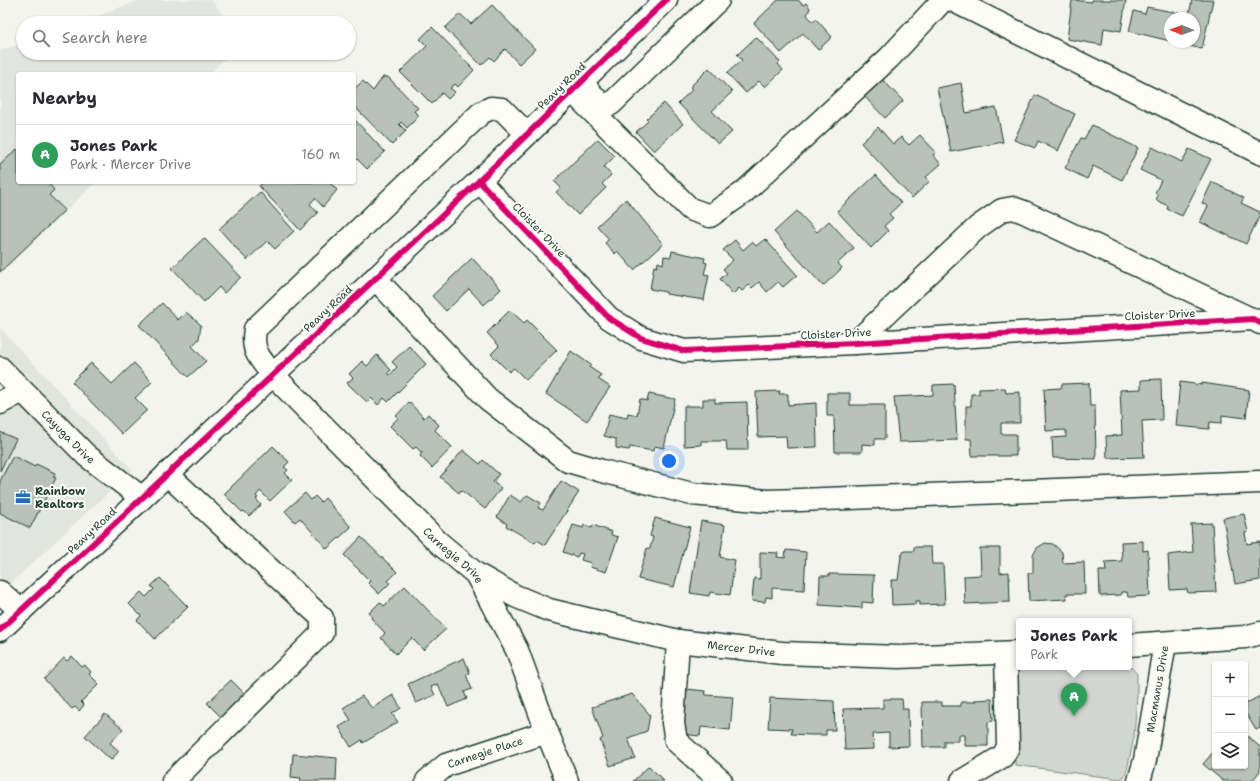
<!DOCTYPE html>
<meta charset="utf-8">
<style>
body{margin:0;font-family:"Shantell Sans",sans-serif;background:#f2f2f3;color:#2b2b33}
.controls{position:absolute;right:12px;bottom:12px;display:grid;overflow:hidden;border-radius:4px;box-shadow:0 1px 3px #0004}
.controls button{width:36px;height:36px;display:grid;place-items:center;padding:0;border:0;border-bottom:1px solid #e1e1e2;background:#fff;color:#2b2b33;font:20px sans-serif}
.compass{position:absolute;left:1164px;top:12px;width:36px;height:36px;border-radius:50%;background:#fff;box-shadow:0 1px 3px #0004;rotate:271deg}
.you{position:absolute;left:669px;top:461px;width:14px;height:14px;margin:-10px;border:3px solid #fff;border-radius:50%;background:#1a73e8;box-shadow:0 0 0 6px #1a73e833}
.badge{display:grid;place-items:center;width:26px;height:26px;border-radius:50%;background:#0f766e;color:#fff;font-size:13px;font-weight:700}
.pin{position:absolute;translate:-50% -33px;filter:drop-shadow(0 1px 2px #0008)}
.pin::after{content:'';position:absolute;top:21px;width:14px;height:12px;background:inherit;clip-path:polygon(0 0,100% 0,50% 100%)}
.popup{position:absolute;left:1016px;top:618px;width:116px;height:52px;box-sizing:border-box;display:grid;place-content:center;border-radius:4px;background:#fff;filter:drop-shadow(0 1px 3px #0005);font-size:13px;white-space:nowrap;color:#7c7c81}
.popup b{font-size:15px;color:#2b2b33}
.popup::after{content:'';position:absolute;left:50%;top:100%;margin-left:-8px;border:8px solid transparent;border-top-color:#fff}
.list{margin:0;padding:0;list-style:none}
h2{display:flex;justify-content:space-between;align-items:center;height:52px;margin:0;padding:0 16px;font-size:17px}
h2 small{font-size:13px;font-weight:400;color:#7c7c81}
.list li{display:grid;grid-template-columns:26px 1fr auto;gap:12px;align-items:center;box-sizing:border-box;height:60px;padding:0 16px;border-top:1px solid #e1e1e2}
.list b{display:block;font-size:15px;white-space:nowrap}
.list p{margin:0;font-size:13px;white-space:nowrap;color:#7c7c81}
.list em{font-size:13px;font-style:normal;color:#7c7c81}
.icon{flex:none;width:22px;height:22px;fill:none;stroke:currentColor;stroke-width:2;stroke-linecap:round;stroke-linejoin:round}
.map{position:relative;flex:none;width:1260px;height:781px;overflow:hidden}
.search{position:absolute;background:#fff;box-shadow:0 1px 3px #0004;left:16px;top:16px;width:340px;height:44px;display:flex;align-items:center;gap:10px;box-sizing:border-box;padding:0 14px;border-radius:22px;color:#7c7c81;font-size:15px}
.panel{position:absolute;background:#fff;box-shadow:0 1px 3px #0004;left:16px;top:72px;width:340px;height:112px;border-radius:4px}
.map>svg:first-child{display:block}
</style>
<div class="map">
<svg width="1260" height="781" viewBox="0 0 1260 781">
<rect width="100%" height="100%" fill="#f4f4ef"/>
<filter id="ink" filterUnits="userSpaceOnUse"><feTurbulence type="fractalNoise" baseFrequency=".025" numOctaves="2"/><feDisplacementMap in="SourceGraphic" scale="8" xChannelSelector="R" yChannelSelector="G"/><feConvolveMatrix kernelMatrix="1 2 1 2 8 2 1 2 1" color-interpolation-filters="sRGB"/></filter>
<g filter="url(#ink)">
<g fill="#e2e5df">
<path d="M141,0H212L228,23H77Z"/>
<path d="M23,43V53H231L209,74H18V182H96L0,274V51Z"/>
<path d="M0,328L133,470L0,593Z"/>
</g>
<path fill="#d1d6d1" stroke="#788a82" d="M1129,666L1131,667L1137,674V695L1134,737L1127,770L1124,777L1120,779L1015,765L1012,680L1020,669L1024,667H1129Z"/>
<g fill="#b9c1bb" stroke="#1f3d34">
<path d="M778,0H798L803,5L806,3L810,8L807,15L813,22L816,19L832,37L818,50L803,33L781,53L754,23Z"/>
<path d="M1072,0L1092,2V0H1126L1121,31L1104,28L1102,45L1067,39Z"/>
<path d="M1192,0H1213L1202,49L1174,42H1194V18H1170V41L1129,31L1134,11L1145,14L1147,7L1189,15Z"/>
<path d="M492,5L535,49L519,64L505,49L494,61L490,57L481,65L445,28L460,14L471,24Z"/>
<path d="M432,27L474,70L458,87L455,84L450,88L455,92L448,99L442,93L432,104L400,72L427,46L420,39Z"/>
<path d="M756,37L780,62L778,64L783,70L765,87L759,81L746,93L727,73L742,60L737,55Z"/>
<path d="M709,68L732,92L712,111L732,132L718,144L678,103L692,90L690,87Z"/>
<path d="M383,77H388L418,108L414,111L419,116L407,128L401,122L399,124L406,131L392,145L354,106V89L363,81L373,91Z"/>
<path d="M882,79L903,101L885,118L864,96Z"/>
<path d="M961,83L966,113L996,107L1003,142L951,152L937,88Z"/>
<path d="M1035,95L1075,114L1058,151L1038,141L1035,148L1014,140Z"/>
<path d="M664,103L683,124L654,151L636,132L648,121L646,119Z"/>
<path d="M354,119L385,152L367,169L357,159L354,161Z"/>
<path d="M1092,125L1138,148L1122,180L1093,166L1087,179L1065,168L1081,138L1084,139Z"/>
<path d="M878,127L893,144L901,137L909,145L920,135L936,152L933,155L941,164L926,177L930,181L912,198L861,143Z"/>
<path d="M598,139L615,156L604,167L611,175L602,184L606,188L578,215L556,192L561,188L554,181Z"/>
<path d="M1152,147L1182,162L1189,149L1211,159L1182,216L1167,209L1168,206L1156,200L1158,195L1155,193L1161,180L1140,170Z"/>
<path d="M17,149L18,151V182H47L54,190L49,195L65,210L0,272V165Z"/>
<path d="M876,175L901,203L889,214L893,218L884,226L888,231L871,248L837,211Z"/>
<path d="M264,182H329L337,190L323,207L315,198L310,204L318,213L300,230L259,186Z"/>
<path d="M1212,182L1244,198L1241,203L1260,212V215L1246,244L1200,222L1208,206L1202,203Z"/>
<path d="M260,192L294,231L275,249L267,241L247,260L219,229Z"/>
<path d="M626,199L663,244L634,270L617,251L615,254L605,243L609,239L597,226Z"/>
<path d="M797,211L817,232L829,221L854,248L838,263L842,268L823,286L774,232Z"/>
<path d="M204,238L241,277L224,293L219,287L204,302L172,268Z"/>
<path d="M765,239L797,275L783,287L778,282L767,292L759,282L752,288L749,285L742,291L739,288L733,294L720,279L727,273L723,269L733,260L723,250L735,240L743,250L752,242L756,246Z"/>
<path d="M672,251L705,258L704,262L707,263L704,274L709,275L704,300L666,294V292L650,289L654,266L657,267L658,262L663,264L664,256L671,257Z"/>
<path d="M472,258L501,289L484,305L469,289L446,311L432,296Z"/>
<path d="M162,303L178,320L186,312L201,325L199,339L192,346L206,361L188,377L139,325Z"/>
<path d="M510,310L524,323L527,320L557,350L526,380L514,368L509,372L491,354L499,346L487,333Z"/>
<path d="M409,346L426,364L388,402L384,398L378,405L371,398L367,402L347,383L353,378L349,374L362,361L367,366L377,355L391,370L388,373L390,375L397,367L392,362Z"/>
<path d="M571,351L591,365L589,367L601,375L598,379L610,387L587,421L546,394Z"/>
<path d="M91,363L112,384L134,363L152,382L135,398L147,410L122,434L72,382Z"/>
<path d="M1161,379L1162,420L1142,421L1144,457L1107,458L1106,436L1122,435L1120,390L1141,389V380Z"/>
<path d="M1180,382L1202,385V383L1249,390L1246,418L1222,415V423L1210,422L1209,429L1176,426Z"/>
<path d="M1089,383L1090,406H1095L1096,459L1053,458L1052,438L1066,437V430L1046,431L1044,389L1061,388L1062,384Z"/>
<path d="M954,384L957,440L899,442L894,397L933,395V385Z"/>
<path d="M1005,388L1006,393L1020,392V423H1001V434H1016V456H972L971,439H966V406H971V394H979V389Z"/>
<path d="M780,391L779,394H788V405L816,403L817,447L787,448L786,436L758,437L756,392Z"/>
<path d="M827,393H850V405H885V439H875V445L862,444V452H835L834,416H827Z"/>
<path d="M649,394L675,399L664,448L654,446L653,451L630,447L629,450L616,448V439L604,436L609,414L627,418L628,413L637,415L640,399L647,401Z"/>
<path d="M703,399H715V403L747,402L748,450H727L726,441H701V445L684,446V406H703Z"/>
<path d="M409,402L424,418L428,414L439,425L435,430L452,447L432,468L420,456L422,453L416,447L413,449L390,426L398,418L396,416Z"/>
<path d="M0,432L16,439L0,471Z"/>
<path d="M273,446L289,462L284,467L288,470L285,473L292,480L270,501L260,491L256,496L258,498L256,499L261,505L249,516L244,511L242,512L224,494Z"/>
<path d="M463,450L480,464L483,460L499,474L493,482L501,488L485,509L461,490L459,493L440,477Z"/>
<path d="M13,456L35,467L36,464L55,473L53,477L56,478L30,528L0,513V481Z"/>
<path d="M561,481L579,492L545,545L537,540L535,543L506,526L507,524L497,517L510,495L521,502L527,495L541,503L538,508L543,510Z"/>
<path d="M305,493L311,500L315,496L321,502L325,498L351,527L327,549L300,518L295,522L285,511Z"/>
<path d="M1244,514L1248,532L1245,533L1247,544L1260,542V580L1235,584L1223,518Z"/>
<path d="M655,518L690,527L674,587L638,579L647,548L650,549L653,537L650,536Z"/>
<path d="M701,521L725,525L720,557L735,560L730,595L710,592L709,596L690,593Z"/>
<path d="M1212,523L1216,592L1188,593L1187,589L1170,590L1168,555L1193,552L1191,524Z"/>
<path d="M573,525L583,528L584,525L592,528L593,525L612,532L611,535L618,537L606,572L590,567L591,563L581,560L583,554L579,553L577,557L563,552Z"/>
<path d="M361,537L397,572L388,581L390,583L379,594L368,583L370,581L344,555Z"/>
<path d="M1143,541V551L1148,550L1150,596L1128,597L1127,592H1121V595L1100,596L1099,571H1106L1105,562L1122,561L1121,542Z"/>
<path d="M1045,543L1053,544L1062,552L1063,563L1084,562L1085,594H1066L1067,599L1029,601L1028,573H1033V555L1037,548Z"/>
<path d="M914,547H931L932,564H943L945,604L920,605V601H915L916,604L892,605L891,580H898L901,556L904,551H914Z"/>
<path d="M980,548H1000V573L1009,572L1010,602L965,604L964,576L981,575Z"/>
<path d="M786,550L806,552L804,590L772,588V598L766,597L765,602L752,601L754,578L760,579V552L778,553L777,557L785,558Z"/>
<path d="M829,574L874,575L873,603L862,602V608L819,605L820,576H829Z"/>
<path d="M160,578L188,607L155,639L137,620L141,616L129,604L141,592L146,597L154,589L151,586Z"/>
<path d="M405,586L446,629L423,650L412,638L396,654L381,638L385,633L371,618L372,617L369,613L380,602L384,606Z"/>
<path d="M72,656L82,667L85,665L91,672L89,674L99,684L81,702L84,705L79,711L75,707L72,709L44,679L64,658L67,661Z"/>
<path d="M464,658L470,673L466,675L472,689L464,692L467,699L448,707L438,684L431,687L435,695L416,703L408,684Z"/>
<path d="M231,680L248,697L224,720L207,703Z"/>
<path d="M687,689L705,691L706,695L733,697L730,730L701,727L700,736L681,734Z"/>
<path d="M632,694L650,715L647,731L628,738L635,758L610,766L600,740L603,738L592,707Z"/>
<path d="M393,695L401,708L392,714L398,722L363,743L362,740L351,747L339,727L351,720L343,708L362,696L372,708Z"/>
<path d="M1260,696V728L1256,730L1245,712V704Z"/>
<path d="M770,698L834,701L835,730H826V735H811L791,734L792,729L768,728Z"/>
<path d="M883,699H902L903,709H908L909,746L889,747V733L873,734L874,749L845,750L843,709L883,708Z"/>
<path d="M992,699L993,721L988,722V746H965V735H959V741H944V747H923L922,702H942V706H961V702H975V700Z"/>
<path d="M105,714L123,729L110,743L119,751L111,760L85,736Z"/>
<path d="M1245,734L1260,747V771L1252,781H1223L1203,764L1215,750V766H1245Z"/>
<path d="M293,754L337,758L336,781H300L301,778L291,777Z"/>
<path d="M649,766L664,781H633Z"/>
</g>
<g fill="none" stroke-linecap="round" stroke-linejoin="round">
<g stroke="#1f3d34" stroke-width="25">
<g id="minor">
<path d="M952,0L1260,153"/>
<path d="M586,88L602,105L611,104L718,0"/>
<path d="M572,91L690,209L710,216L743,193L889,58L943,0"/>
<path id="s1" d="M527,134L502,109L491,108L481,113L255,329C251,352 260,358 273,375L438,542L476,574L517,650L547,732L567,781"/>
<path d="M479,181L609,318L641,338L684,351L855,343L1253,319L1260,323"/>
<path d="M375,278L488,399L568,461L602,471L692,494L768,501L799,500L1260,482"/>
<path d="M855,343L978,227L1002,210L1013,208L1024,212L1251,319"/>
<path id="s2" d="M0,368L87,456L142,498"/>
<path d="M0,403L22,391"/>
<path d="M167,474L322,618V633L173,781"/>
<path id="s3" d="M476,574L515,596L549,610L678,641L782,653L899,657L1019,652"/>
<path d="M0,592L21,611"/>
<path d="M0,630L142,498L479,181L666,0"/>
<path d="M678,641L673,723L676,741L721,781"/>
<path d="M1129,645L1245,637L1260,633"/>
<path id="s4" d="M427,781L446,765L547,732"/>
<path d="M962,781L1003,756L1008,747L1006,653"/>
<path id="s5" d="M1139,781L1145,760L1165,643"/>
</g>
</g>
<use href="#minor" stroke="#fdfcf7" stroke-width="22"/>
<g stroke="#fdfcf7" stroke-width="8">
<g id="cycleway">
<path d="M479,181L609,318L641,338L684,351L855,343L1253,319L1260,323"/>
<path d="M0,630L142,498L479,181L666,0"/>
</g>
</g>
<use href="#cycleway" stroke="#d6006c" stroke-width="6"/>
</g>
</g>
<defs>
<g id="office-bare" transform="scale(1.2)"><path d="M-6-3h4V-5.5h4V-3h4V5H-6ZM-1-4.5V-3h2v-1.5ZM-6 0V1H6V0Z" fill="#1f6fb2" stroke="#fdfcf7" stroke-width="2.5" paint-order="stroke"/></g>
</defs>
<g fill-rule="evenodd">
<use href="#office-bare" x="23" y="497"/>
</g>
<g text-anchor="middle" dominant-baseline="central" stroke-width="4" stroke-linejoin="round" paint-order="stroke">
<g font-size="11" fill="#1f3d34" stroke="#fdfcf7">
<text transform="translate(562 86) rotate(-44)">Peavy Road</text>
<text transform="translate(539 230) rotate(46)">Cloister Drive</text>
<text transform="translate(328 309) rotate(-43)">Peavy Road</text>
<text transform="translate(1160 315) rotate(-3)">Cloister Drive</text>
<text transform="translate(836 334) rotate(-3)">Cloister Drive</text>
<text stroke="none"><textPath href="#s2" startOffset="97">Cayuga Drive</textPath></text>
<text transform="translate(92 531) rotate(-43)">Peavy Road</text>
<text stroke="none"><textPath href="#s1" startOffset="677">Carnegie Drive</textPath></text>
<text stroke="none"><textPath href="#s3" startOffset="278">Mercer Drive</textPath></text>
<text stroke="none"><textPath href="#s5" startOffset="94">Macmanus Drive</textPath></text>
<text stroke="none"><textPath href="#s4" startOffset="66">Carnegie Place</textPath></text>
</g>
<g font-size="11" font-weight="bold" fill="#1f3d34" stroke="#fdfcf7" text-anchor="start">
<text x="35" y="491">Rainbow<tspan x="35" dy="13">Realtors</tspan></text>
</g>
</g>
</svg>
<div class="controls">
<button>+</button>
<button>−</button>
<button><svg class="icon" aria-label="layers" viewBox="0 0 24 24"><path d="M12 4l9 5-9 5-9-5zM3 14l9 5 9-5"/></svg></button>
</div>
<svg class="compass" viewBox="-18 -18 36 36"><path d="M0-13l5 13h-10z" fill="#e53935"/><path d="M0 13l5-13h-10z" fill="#7c7c81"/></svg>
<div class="you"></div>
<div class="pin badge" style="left:1074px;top:716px;background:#2e9e5b">A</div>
<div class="popup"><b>Jones Park</b>Park</div>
<div class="search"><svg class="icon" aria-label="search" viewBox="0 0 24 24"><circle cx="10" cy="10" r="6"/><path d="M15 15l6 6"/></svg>Search here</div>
<section class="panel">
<h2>Nearby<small></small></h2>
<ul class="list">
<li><span class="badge" style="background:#2e9e5b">A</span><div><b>Jones Park</b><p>Park · Mercer Drive</p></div><em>160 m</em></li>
</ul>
</section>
</div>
